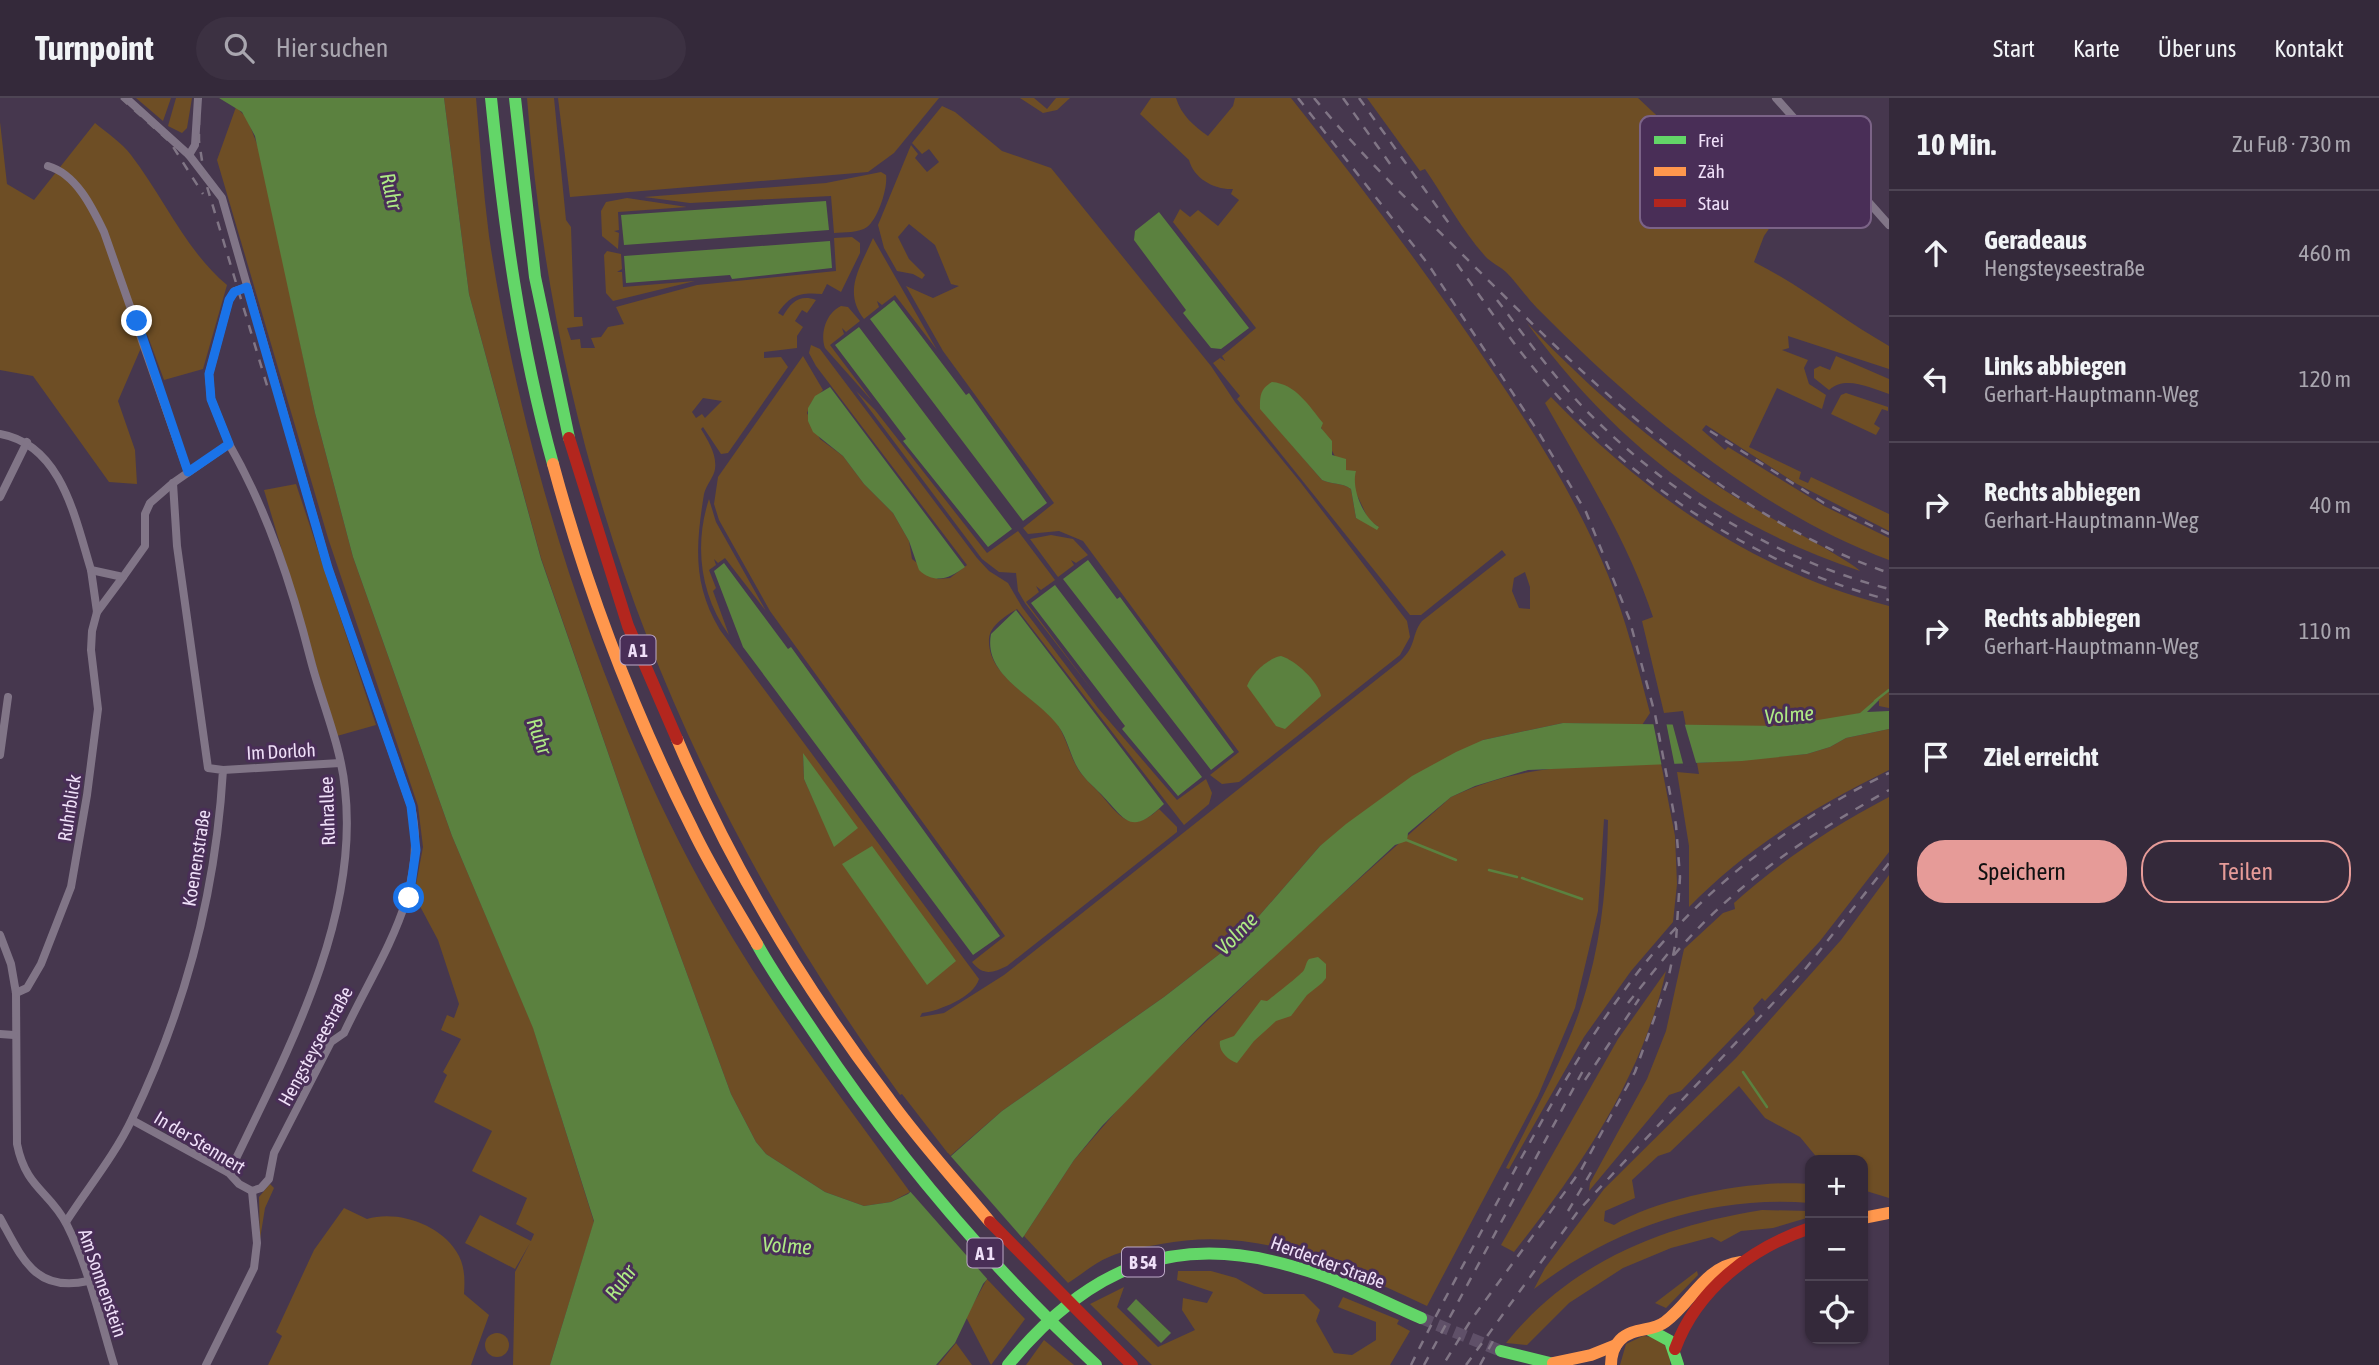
<!DOCTYPE html>
<html lang="de">
<meta charset="utf-8">
<style>
body{margin:0;font-family:"Asap Condensed",sans-serif;background:#3c3142;color:#f1f3f6}
.controls{position:absolute;right:21px;bottom:21px;display:grid;overflow:hidden;border-radius:14px;box-shadow:0 2px 5px #0004}
.controls button{width:63px;height:63px;display:grid;place-items:center;padding:0;border:0;border-bottom:2px solid #4e4554;background:#34293a;color:#f1f3f6;font:35px sans-serif}
.stop{position:absolute;width:21px;height:21px;margin:-16px;border:5px solid #1a73e8;border-radius:50%;background:#fff}
.stop.end{background:#1a73e8;border-color:#fff;box-shadow:0 2px 7px #0008}
.list{margin:0;padding:0;list-style:none}
h2{display:flex;justify-content:space-between;align-items:center;height:91px;margin:0;padding:0 28px;font-size:30px}
h2 small{font-size:23px;font-weight:400;color:#a9a6af}
.list li{display:grid;grid-template-columns:46px 1fr auto;gap:21px;align-items:center;box-sizing:border-box;height:126px;padding:0 28px;border-top:2px solid #4e4554}
.list b{display:block;font-size:26px;white-space:nowrap}
.list p{margin:0;font-size:23px;white-space:nowrap;color:#a9a6af}
.list em{font-size:23px;font-style:normal;color:#a9a6af}
.actions{display:flex;gap:14px;padding:21px 28px}
.actions a{flex:1;padding:16px 0;border:2px solid #e69b98;border-radius:28px;text-align:center;font-size:24px;color:#e69b98}
.actions .main{background:#e69b98;color:#111}
.icon{flex:none;width:38px;height:38px;fill:none;stroke:currentColor;stroke-width:2;stroke-linecap:round;stroke-linejoin:round}
.map{position:relative;flex:none;width:1889px;height:1267px;overflow:hidden}
header{display:flex;align-items:center;gap:42px;box-sizing:border-box;height:98px;padding:0 35px;background:#34293a;border-bottom:2px solid #4e4554}
header strong{font-size:33px}
nav{display:flex;gap:38px;margin-inline-start:auto;font-size:24px}
.search{width:490px;height:63px;background:#3c3142;display:flex;align-items:center;gap:18px;box-sizing:border-box;padding:0 24px;border-radius:38px;color:#a9a6af;font-size:26px}
main{display:flex}
aside{flex:1;background:#34293a}
.map>svg:first-child{display:block}
</style>
<header>
<strong>Turnpoint</strong>
<div class="search"><svg class="icon" aria-label="search" viewBox="0 0 24 24"><circle cx="10" cy="10" r="6"/><path d="M15 15l6 6"/></svg>Hier suchen</div>
<nav><a>Start</a><a>Karte</a><a>Über uns</a><a>Kontakt</a></nav>
</header>
<main>
<div class="map">
<svg width="1889" height="1267" viewBox="0 0 1889 1267">
<rect width="100%" height="100%" fill="#46374e"/>
<g fill="#6e4e25" fill-rule="evenodd">
<path d="M136,0H171L163,23Z"/>
<path d="M176,0H192L187,30L182,35L168,28Z"/>
<path d="M444,0H476C480,46 483,92 489,138C523,365 605,624 722,822C778,918 845,1004 910,1094L891,1104L864,1108L825,1094L766,1056L756,1044L731,996L642,753L541,460L469,196Z"/>
<path d="M527,0H554L566,122L571,129L574,219H582L583,228L567,230L571,242L580,241L581,250H595L591,240L601,239L608,229L624,226L616,209L697,187L836,173L834,140L852,139L860,145V155L841,194L827,186L822,196C800,194 790,197 778,215L783,218C791,204 800,196 816,202L807,215L802,212L795,223L803,229L797,238V250L764,254V260L781,259L788,269L728,355L721,356L703,329L701,331C708,343 717,356 715,371C714,379 706,387 704,396C696,446 692,486 720,532L979,881C974,899 939,913 922,915L920,919L944,915L1004,877L1400,563C1417,548 1411,537 1422,523L1506,457L1502,452L1421,517H1410L1237,301L1240,298L1213,265L1220,260L1225,263L1222,258L1256,230L1173,124L1180,111L1190,119L1198,112L1218,128L1239,102L1231,96L1233,91C1215,92 1194,81 1189,62L1140,16L1151,0H1176C1181,17 1194,28 1208,38L1233,8L1235,0H1291C1361,88 1428,176 1490,269C1535,335 1578,404 1608,477C1626,522 1638,569 1650,615L1642,627L1563,625L1483,642L1320,748L1239,841L1164,899L1002,1013L950,1058L902,996L900,997C680,694 556,374 527,0ZM703,300L722,303L705,320L702,316L696,320L692,314ZM1261,311L1321,329C1334,363 1356,388 1368,422L1379,429L1356,420L1351,391C1341,384 1333,387 1322,382ZM1525,474L1530,489V511L1519,510L1512,493L1514,480ZM803,656L835,749L804,681Z"/>
<path d="M558,0H939L894,55L868,74L570,99Z"/>
<path d="M1020,0H1034L1047,11L1056,0H1070L1057,12L1043,15Z"/>
<path d="M1367,0H1638L1733,89L1779,116L1764,138L1754,164C1802,188 1843,222 1889,248V271L1788,238L1789,250L1782,252L1808,262L1804,270L1809,286L1826,297L1822,311L1777,290L1749,349L1801,374L1799,381L1808,385L1811,379L1889,416V433L1797,386L1706,327L1702,332L1725,352L1728,349L1824,408L1889,440V462C1757,413 1635,309 1537,210C1526,199 1517,185 1506,174C1500,168 1491,165 1485,158C1461,131 1445,100 1425,71L1420,73Z"/>
<path d="M942,8L955,14L1002,53L1051,70L1211,268L1235,304L1301,385L1407,523L1410,539L1400,557L1239,684L1222,686L1210,677L1239,654L1083,443L1059,433L1028,436L1023,430L1054,405L943,253L906,188L933,200L959,188L951,186L935,147L909,126L898,139L909,161L925,177L922,181L913,176L897,173L884,150L878,127L911,47L918,56L915,60L927,74L939,64L929,51L922,56L912,45Z"/>
<path d="M236,9L247,20L260,54L315,315L353,459L452,738L533,929L594,1124L550,1267H513L515,1174L530,1145L515,1171L465,1145L480,1117L531,1143L534,1136L516,1126L527,1100L472,1073L492,1033L434,1004L447,977L443,974L461,941L441,932L447,917L454,920L459,906L438,842L414,797L423,749L418,708L328,440L217,62Z"/>
<path d="M0,24L7,86L34,102L95,25C107,35 122,45 131,57C164,100 186,153 227,187L203,271L164,282L147,236L118,303L135,352L137,386L109,384L33,278L0,272Z"/>
<path d="M881,74L886,77C888,90 878,121 867,129C859,135 844,134 834,135L831,98L690,105L644,99L826,85Z"/>
<path d="M627,100L687,109L618,114L619,132L614,133L619,135L618,151L602,138L601,113L606,104Z"/>
<path d="M873,140L937,252L895,197L882,207L877,203L879,209L864,221C842,193 861,168 873,140Z"/>
<path d="M607,153L621,156L622,171L617,174H622L623,189L695,183L613,203L606,195L604,157Z"/>
<path d="M841,208L848,209L860,223L846,234L842,230L844,236L830,247L873,304L825,250C820,235 826,215 841,208Z"/>
<path d="M1527,225C1594,295 1666,358 1750,408C1767,418 1855,465 1860,473C1717,425 1616,346 1527,225Z"/>
<path d="M811,247L820,251L977,460L989,473L1008,485L1022,509L1098,610L1177,702L1206,681L1212,695L1209,706L1184,727L1017,511C1007,517 990,527 989,541C987,578 1035,599 1055,623C1066,637 1069,656 1078,671C1085,682 1095,689 1103,699C1121,721 1133,735 1159,711L1177,729V734L1007,868C993,875 983,878 972,864L1005,838L770,513L719,422L714,406L718,379L803,258L823,292L811,305L807,315L820,341L843,358L864,386L893,415L909,443L912,461L938,481L950,480L967,467L816,268L809,255Z"/>
<path d="M1836,258L1889,281V296C1870,290 1846,277 1829,292L1814,280V271L1820,268L1830,272Z"/>
<path d="M856,293L875,312L987,455L1018,433L1055,482L1041,492L1036,488L1039,494L1026,504L1095,596L1025,505L1018,493L1016,475L999,474L982,461Z"/>
<path d="M1846,295L1888,309V313L1882,311L1874,326L1880,330L1876,337L1831,316L1841,297Z"/>
<path d="M1551,299C1645,397 1756,474 1889,508V610L1879,608V602H1875L1861,615L1829,622L1782,628H1686L1683,613L1664,615L1642,523L1653,519C1628,443 1584,374 1545,305Z"/>
<path d="M296,386L376,627L337,638L264,392Z"/>
<path d="M709,401L716,424L766,513L725,460L718,465L714,461L716,467L709,472L716,490L713,493L729,537C700,497 694,447 709,401Z"/>
<path d="M1051,437L1073,441L1088,457L1076,465L1071,462L1074,467L1058,479L1030,441Z"/>
<path d="M1889,631V672C1816,708 1746,750 1689,809V748L1677,674L1699,676L1697,665H1700L1807,656L1830,649L1846,640Z"/>
<path d="M1661,665L1675,738L1677,786L1673,824L1631,873L1584,939L1509,1071L1506,1070C1536,1010 1571,950 1588,885C1603,831 1607,777 1608,722L1604,721L1598,813L1575,910L1538,998L1427,1208C1340,1168 1259,1127 1161,1146C1144,1149 1124,1152 1109,1159C1094,1165 1081,1177 1068,1185L1024,1138L1074,1062L1133,994L1294,839L1451,699C1524,665 1583,668 1661,665Z"/>
<path d="M1889,699V754L1820,843L1765,903L1762,900L1753,910L1755,916L1681,993L1669,997L1589,1093L1590,1085L1647,981L1666,933L1684,851L1723,815L1735,811L1734,805C1782,762 1832,729 1889,699Z"/>
<path d="M1889,777V1100L1863,1092V1062H1819L1800,1039L1765,1020L1739,988L1670,1054L1658,1058L1632,1082L1635,1100L1605,1113L1604,1123L1614,1127C1660,1099 1757,1081 1810,1086V1105C1710,1097 1613,1130 1534,1191L1545,1170L1604,1091L1736,960L1841,842Z"/>
<path d="M1666,873C1642,980 1580,1070 1514,1154L1501,1147L1618,941Z"/>
<path d="M270,1086L274,1090L265,1110L260,1141L259,1099Z"/>
<path d="M344,1110L367,1121C397,1112 439,1126 456,1153C465,1166 465,1181 464,1196L489,1217L471,1267H268L282,1238L276,1234L314,1152Z"/>
<path d="M1762,1112L1810,1113V1119L1773,1130L1741,1133L1721,1144L1712,1139L1671,1150L1623,1170L1569,1205L1527,1247L1506,1245C1571,1164 1662,1128 1762,1112Z"/>
<path d="M1178,1173H1211L1236,1180L1264,1196H1304L1320,1212L1316,1223L1334,1255L1352,1257L1376,1242V1224L1338,1209L1343,1199L1399,1222L1397,1226L1410,1233L1390,1267H1152L1090,1206L1124,1189L1117,1209L1158,1249L1195,1232L1182,1212L1183,1200L1207,1205L1213,1194L1177,1182Z"/>
<path d="M1697,1173L1698,1177L1666,1210L1655,1205Z"/>
<path d="M987,1181L1025,1221L991,1267L966,1219Z"/>
<circle cx="497" cy="1247" r="12"/>
<path d="M1643,1238C1661,1239 1671,1249 1670,1267H1620L1626,1246Z"/>
<path d="M1044,1242L1074,1267H1026Z"/>
<path d="M956,1245L972,1267H938Z"/>
</g>
<g fill="#5b813f">
<path d="M219,0H444L469,196L541,461L642,753L731,996L756,1044L766,1056L825,1094L864,1108L891,1104L908,1096L1002,1013L1164,899L1239,841L1320,748L1346,726L1412,678L1456,654L1483,642L1563,625L1782,628L1860,615L1875,602H1879L1867,614L1889,613V631L1846,640L1830,649L1807,656L1742,663L1528,672L1475,688L1451,699L1408,735L1407,743L1395,747L1207,921L1102,1028L1074,1062L1024,1138L983,1186L955,1245L936,1267H550L594,1123L533,930L452,738L353,459L315,315L255,38L242,14Z"/>
<path d="M826,103L829,132L624,147L621,117Z"/>
<path d="M1159,114L1249,230L1221,251L1211,250L1183,215L1186,212L1134,142L1135,133Z"/>
<path d="M830,143L832,170L732,181L730,177L626,185L624,158Z"/>
<path d="M894,202L966,297L969,295L1047,405L1023,423L870,221Z"/>
<path d="M859,229L1012,431L988,449L903,343L906,341L835,247Z"/>
<path d="M1272,284C1296,286 1309,308 1323,325L1321,330L1332,343V357L1346,361V372L1356,373C1351,390 1363,420 1379,429L1377,432L1356,420L1351,391C1341,384 1333,387 1322,382L1260,311C1260,298 1260,291 1272,284Z"/>
<path d="M830,289L965,469C950,480 935,487 919,472L909,443L893,415L864,386L843,358L813,334L808,323V310L815,298Z"/>
<path d="M1088,462L1117,501L1120,499L1234,654L1211,672L1063,481Z"/>
<path d="M724,465L788,551L791,549L1000,838L973,857L743,549L714,473Z"/>
<path d="M1055,487L1202,679L1178,698L1122,631L1125,628L1031,505Z"/>
<path d="M1016,512L1164,706C1130,739 1126,722 1101,696C1092,687 1082,679 1076,667C1069,653 1066,636 1055,624C1033,597 983,577 991,536Z"/>
<path d="M1281,558C1295,562 1318,583 1321,598L1285,631L1276,628L1247,588C1251,576 1268,560 1281,558Z"/>
<path d="M803,655L858,730L834,749L804,681Z"/>
<path d="M872,748L956,863L927,887L842,766Z"/>
<path d="M1318,859L1326,866V880L1322,885L1307,897L1291,918L1276,923L1254,943L1237,965C1228,962 1218,953 1220,943L1234,938L1261,902L1267,903C1271,900 1302,876 1304,872C1306,868 1306,864 1309,861Z"/>
<path d="M1136,1201L1171,1235L1161,1245L1127,1211Z"/>
</g>
<g fill="#46374e">
<path d="M1653,624H1666L1675,669H1662Z"/>
<path d="M1672,624H1684L1697,668L1684,669Z"/>
<path d="M948,1055L1025,1143L989,1183L908,1091Z"/>
</g>
<g fill="none" stroke-linecap="round" stroke-linejoin="round">
<g stroke="#5b813f" stroke-width="2.5">
<path d="M1875,603L1889,592"/>
<path d="M1404,741L1456,762"/>
<path d="M1489,772L1517,779"/>
<path d="M1522,780L1582,801"/>
<path d="M1743,974L1767,1009"/>
</g>
<path stroke="#5f5068" stroke-width="12" stroke-dasharray="12 6" stroke-linecap="butt" d="M1421,1220L1501,1253"/>
<g stroke="#817587" stroke-width="8">
<path d="M126,0L189,57L222,100L328,470L411,708C430,794 379,860 344,935L331,944L274,1055L269,1081L261,1090L252,1093"/>
<path d="M1776,0L1889,127"/>
<path d="M189,57L195,47L198,0"/>
<path d="M48,68C76,76 92,109 104,134L188,374"/>
<path d="M0,336C62,347 75,420 91,472L123,479L145,448V416L150,405L173,385L229,346L211,301L209,276L229,202L235,193L247,189"/>
<path d="M0,399L27,344"/>
<path d="M97,514L123,479"/>
<path d="M0,657L8,599"/>
<path d="M223,672L340,665"/>
<path d="M0,837L11,866L16,895L17,1046C26,1091 50,1093 67,1127C89,1171 100,1221 114,1267"/>
<path d="M16,895L27,890L41,866L71,789L87,697L98,611L91,552L92,533L97,514L91,472"/>
<path d="M0,936L14,937"/>
<path d="M132,1022L229,1075L239,1086L252,1093"/>
<path d="M229,1075C284,960 360,823 345,691C341,648 322,605 311,563C292,488 268,414 229,346"/>
<path d="M0,1120C22,1160 35,1195 88,1183"/>
<path d="M66,1124C87,1091 115,1057 132,1021C185,911 216,793 223,672L208,670L177,448L173,385"/>
<path d="M206,1267L254,1170L257,1145L252,1093"/>
</g>
<g stroke="#63d668" stroke-width="12">
<path d="M491,0C504,127 519,243 553,366"/>
<path d="M515,0L535,179L569,340"/>
<path d="M757,846C774,877 795,906 815,936C895,1056 990,1168 1096,1267"/>
<path d="M1648,1231L1670,1243L1678,1267"/>
<path d="M1501,1253L1558,1267"/>
<path d="M1008,1267C1087,1170 1174,1132 1298,1170C1341,1182 1380,1202 1421,1220"/>
</g>
<g stroke="#ff974d" stroke-width="12">
<path d="M553,366C587,492 633,613 692,730C711,770 735,808 757,846"/>
<path d="M677,641C731,768 805,891 889,1001C920,1044 956,1083 990,1124"/>
<path d="M1863,1120L1889,1115"/>
<path d="M1553,1265L1591,1257L1616,1247"/>
<path d="M1611,1267C1611,1257 1613,1249 1620,1242C1633,1229 1652,1234 1665,1224C1693,1203 1704,1169 1741,1164"/>
</g>
<g stroke="#b3261e" stroke-width="12">
<path d="M569,340L628,528L677,641"/>
<path d="M990,1124L1132,1267"/>
<path d="M1675,1251C1697,1191 1751,1150 1810,1130"/>
</g>
<g stroke="#807585" stroke-width="2.5" stroke-dasharray="9 9" stroke-linecap="butt">
<path d="M121,0L170,44L203,96"/>
<path d="M199,0V43L205,82L269,294"/>
<path d="M1298,0L1428,166L1539,335L1586,414L1629,520L1655,616L1676,727L1680,779L1676,843L1668,882L1635,974L1581,1072L1471,1222L1443,1267"/>
<path d="M1314,0C1367,64 1427,121 1486,180C1604,297 1728,419 1889,475"/>
<path d="M1343,0L1393,70"/>
<path d="M1359,0L1453,131"/>
<path d="M1457,166C1488,209 1518,254 1554,294C1642,394 1760,468 1889,502"/>
<path d="M1497,202C1524,237 1550,274 1581,307C1664,394 1772,460 1889,491"/>
<path d="M1710,333L1824,405L1889,436"/>
<path d="M1674,857C1734,786 1809,737 1889,692"/>
<path d="M1628,905L1670,853"/>
<path d="M1585,982L1639,901"/>
<path d="M1568,1113L1593,1071"/>
<path d="M1411,1267C1439,1210 1470,1155 1500,1099C1542,1022 1584,944 1638,874C1703,791 1794,720 1889,675"/>
<path d="M1424,1267L1585,969"/>
<path d="M1466,1267L1579,1112L1806,870L1889,765"/>
<path d="M1480,1267L1493,1243"/>
</g>
</g>
<g fill="none" stroke-linecap="round" stroke-linejoin="round">
<path stroke="#1a73e8" stroke-width="9" d="M137,223L188,374L229,346L211,301L209,276L229,202L234,194L247,189L328,470L411,708L416,752L409,800"/>
</g>
<g text-anchor="middle" dominant-baseline="central" stroke-width="6" stroke-linejoin="round" paint-order="stroke">
<g fill="#492e57" stroke="#bdaac8" stroke-width="2">
<rect x="620.5" y="537.5" width="35" height="29" rx="5"/>
<rect x="967.5" y="1140.5" width="35" height="29" rx="5"/>
<rect x="1122" y="1149.5" width="42" height="29" rx="5"/>
</g>
<g font-size="18" font-weight="bold" fill="#efdff8">
<text x="638" y="552">A 1</text>
<text x="985" y="1155">A 1</text>
<text x="1143" y="1164">B 54</text>
</g>
<g font-size="19" fill="#efdff8" stroke="#492e57">
<text transform="translate(281 653) rotate(-3)">Im Dorloh</text>
<text transform="translate(69 710) rotate(-81)">Ruhrblick</text>
<text transform="translate(327 713) rotate(-92)">Ruhrallee</text>
<text transform="translate(196 760) rotate(-81)">Koenenstraße</text>
<text transform="translate(315 948) rotate(-61)">Hengsteyseestraße</text>
<text transform="translate(200 1044) rotate(31)">In der Stennert</text>
<text transform="translate(1328 1164) rotate(20)">Herdecker Straße</text>
<text transform="translate(103 1185) rotate(71)">Am Sonnenstein</text>
</g>
<g font-size="21" font-style="italic" fill="#aeea85" stroke="#492e57">
<text transform="translate(392 93) rotate(76)">Ruhr</text>
<text transform="translate(1789 616) rotate(-5)">Volme</text>
<text transform="translate(540 638) rotate(70)">Ruhr</text>
<text transform="translate(1236 835) rotate(-46)">Volme</text>
<text transform="translate(787 1147) rotate(4)">Volme</text>
<text transform="translate(620 1184) rotate(-54)">Ruhr</text>
</g>
</g>
<rect x="1640" y="18" width="231" height="112" rx="10" fill="#492e57" stroke="#7b6387" stroke-width="2"/>
<rect x="1654" y="38" width="32" height="8" fill="#63d668"/>
<rect x="1654" y="69" width="32" height="9" fill="#ff974d"/>
<rect x="1654" y="101" width="32" height="8" fill="#b3261e"/>
<g font-size="19" fill="#efdff8">
<text x="1698" y="49">Frei</text>
<text x="1698" y="80">Zäh</text>
<text x="1698" y="112">Stau</text>
</g>
</svg>
<div class="controls">
<button>+</button>
<button>−</button>
<button><svg class="icon" aria-label="locate" viewBox="0 0 24 24"><circle cx="12" cy="12" r="6"/><path d="M12 2v4M12 18v4M2 12h4M18 12h4"/></svg></button>
</div>
<div class="stop" style="left:409px;top:800px"></div>
<div class="stop end" style="left:137px;top:223px"></div>
</div>
<aside>
<h2>10 Min.<small>Zu Fuß · 730 m</small></h2>
<ul class="list">
<li><svg class="icon" aria-label="ahead" viewBox="0 0 24 24"><path d="M12 20V5M6 11l6-6 6 6"/></svg><div><b>Geradeaus</b><p>Hengsteyseestraße</p></div><em>460 m</em></li>
<li><svg class="icon" aria-label="left" viewBox="0 0 24 24"><path d="M17 20v-9H6M10 6l-5 5 5 5"/></svg><div><b>Links abbiegen</b><p>Gerhart-Hauptmann-Weg</p></div><em>120 m</em></li>
<li><svg class="icon" aria-label="right" viewBox="0 0 24 24"><path d="M7 20v-9h11M14 6l5 5-5 5"/></svg><div><b>Rechts abbiegen</b><p>Gerhart-Hauptmann-Weg</p></div><em>40 m</em></li>
<li><svg class="icon" aria-label="right" viewBox="0 0 24 24"><path d="M7 20v-9h11M14 6l5 5-5 5"/></svg><div><b>Rechts abbiegen</b><p>Gerhart-Hauptmann-Weg</p></div><em>110 m</em></li>
<li><svg class="icon" aria-label="arrive" viewBox="0 0 24 24"><path d="M6 21V4h12l-3 4 3 4H6"/></svg><div><b>Ziel erreicht</b></div></li>
</ul>
<div class="actions"><a class="main">Speichern</a><a>Teilen</a></div>
</aside>
</main>
